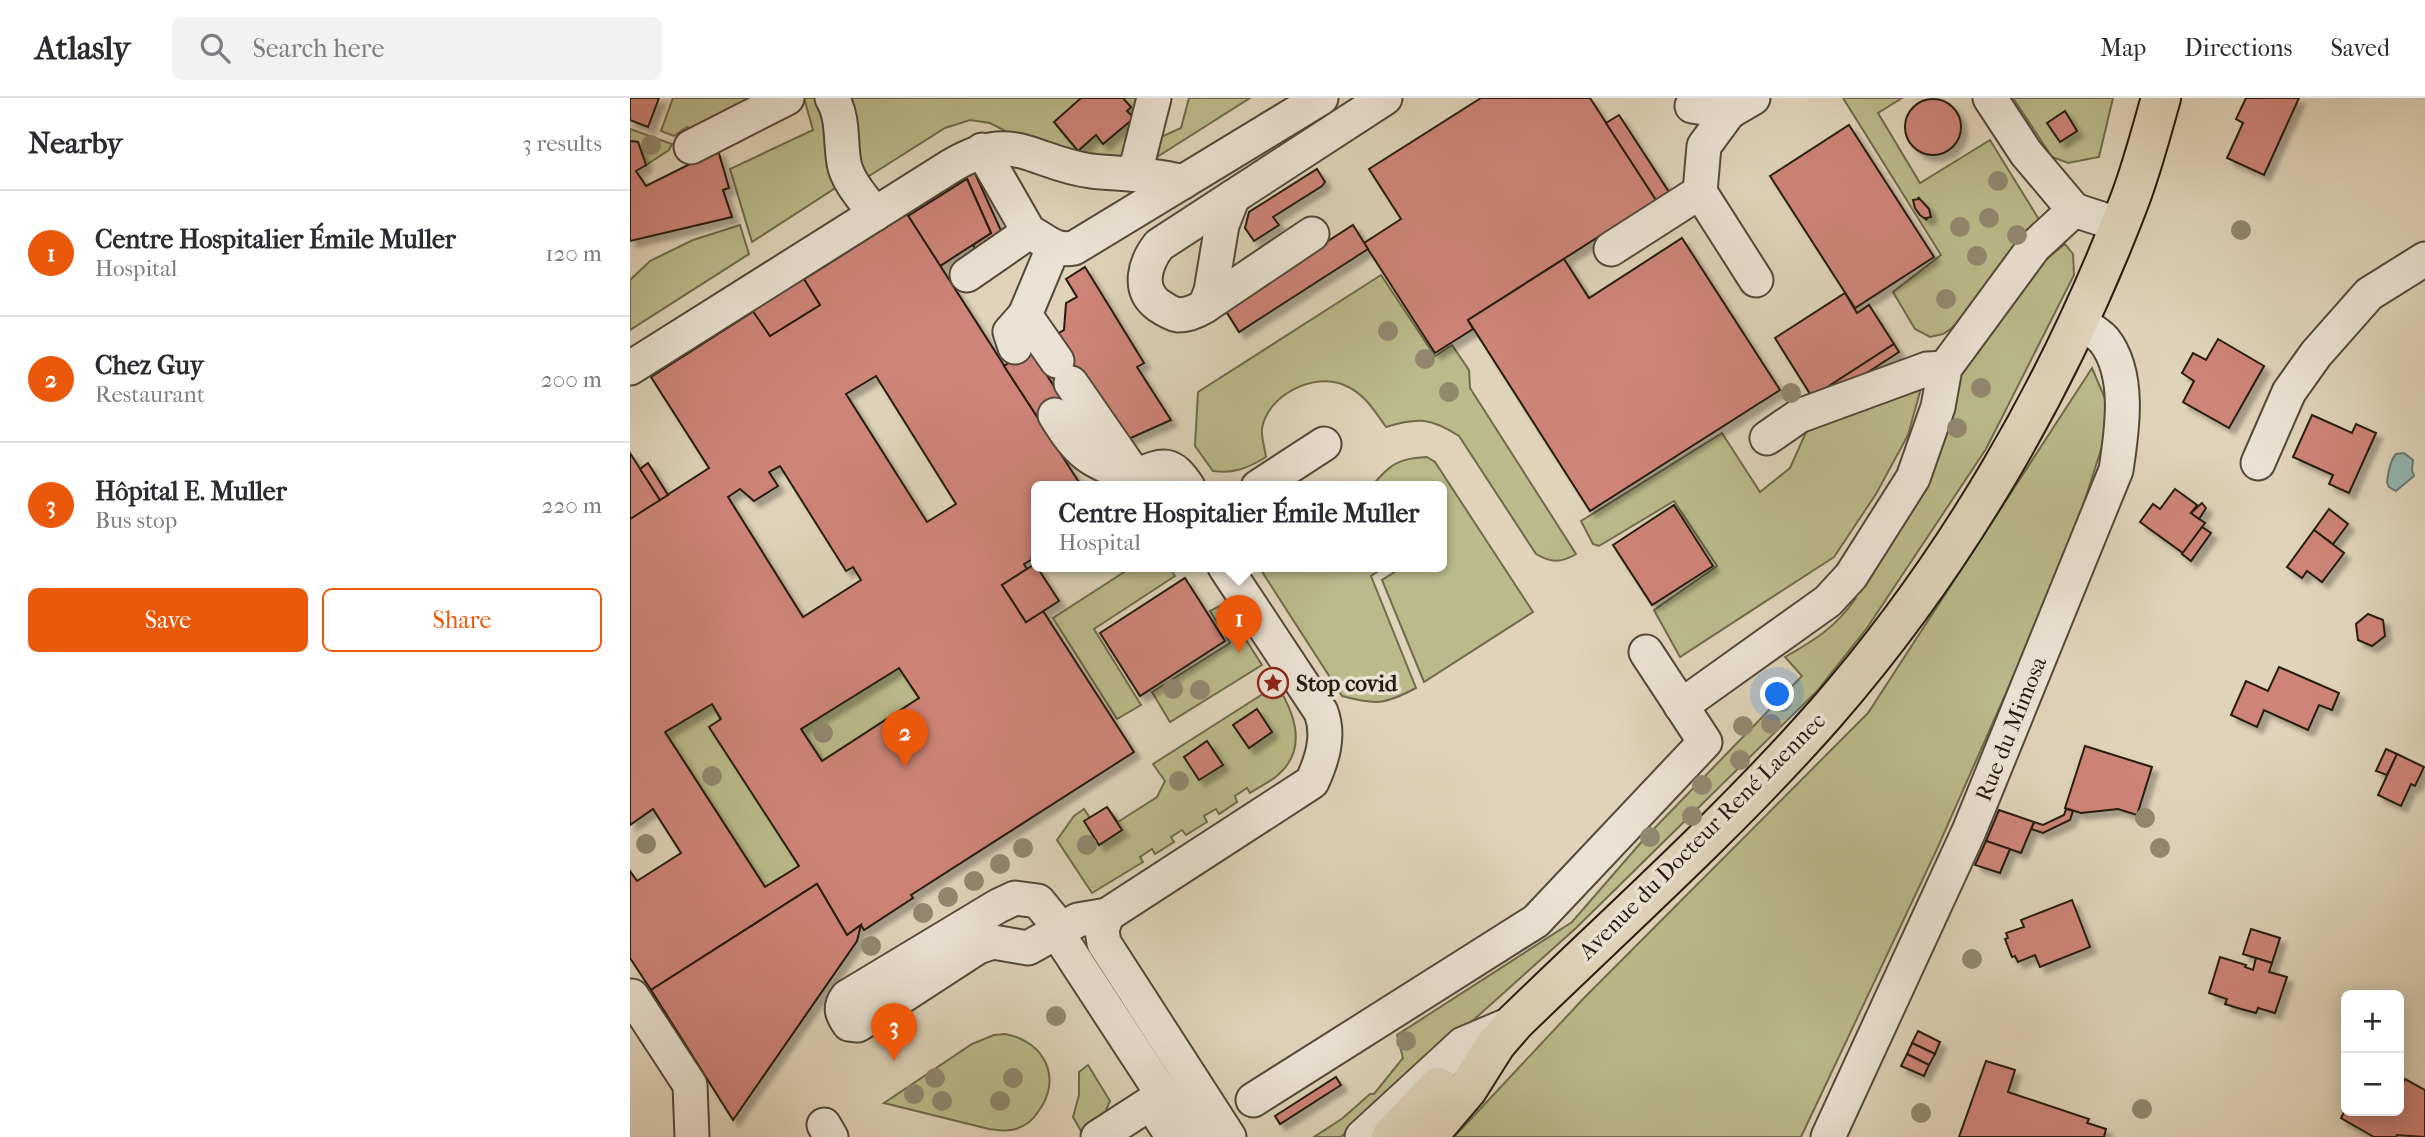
<!DOCTYPE html>
<meta charset="utf-8">
<style>
body{margin:0;font-family:"IM FELL French Canon",serif;background:#f2f2f3;color:#2b2b33}
.controls{position:absolute;right:21px;bottom:21px;display:grid;overflow:hidden;border-radius:10px;box-shadow:0 4px 18px #0003}
.controls button{width:63px;height:63px;display:grid;place-items:center;padding:0;border:0;border-bottom:2px solid #e1e1e2;background:#fff;color:#2b2b33;font:35px sans-serif}
.you{position:absolute;left:1148px;top:597px;width:24px;height:24px;margin:-18px;border:5px solid #fff;border-radius:50%;background:#1a73e8;box-shadow:0 0 0 10px #1a73e833}
.badge{display:grid;place-items:center;width:46px;height:46px;border-radius:50%;background:#ea580c;color:#fff;font-size:23px;font-weight:700}
.pin{position:absolute;translate:-50% -58px;filter:drop-shadow(0 2px 4px #0008)}
.pin::after{content:'';position:absolute;top:37px;width:24px;height:21px;background:inherit;clip-path:polygon(0 0,100% 0,50% 100%)}
.popup{position:absolute;left:401px;top:383px;width:416px;height:91px;box-sizing:border-box;display:grid;place-content:center;border-radius:10px;background:#fff;filter:drop-shadow(0 2px 5px #0005);font-size:23px;white-space:nowrap;color:#7c7c81}
.popup b{font-size:26px;color:#2b2b33}
.popup::after{content:'';position:absolute;left:50%;top:100%;margin-left:-14px;border:14px solid transparent;border-top-color:#fff}
.list{margin:0;padding:0;list-style:none}
h2{display:flex;justify-content:space-between;align-items:center;height:91px;margin:0;padding:0 28px;font-size:30px}
h2 small{font-size:23px;font-weight:400;color:#7c7c81}
.list li{display:grid;grid-template-columns:46px 1fr auto;gap:21px;align-items:center;box-sizing:border-box;height:126px;padding:0 28px;border-top:2px solid #e1e1e2}
.list b{display:block;font-size:26px;white-space:nowrap}
.list p{margin:0;font-size:23px;white-space:nowrap;color:#7c7c81}
.list em{font-size:23px;font-style:normal;color:#7c7c81}
.actions{display:flex;gap:14px;padding:21px 28px}
.actions a{flex:1;padding:16px 0;border:2px solid #ea580c;border-radius:10px;text-align:center;font-size:24px;color:#ea580c}
.actions .main{background:#ea580c;color:#fff}
.icon{flex:none;width:38px;height:38px;fill:none;stroke:currentColor;stroke-width:2;stroke-linecap:round;stroke-linejoin:round}
.map{position:relative;flex:none;width:1795px;height:1039px;overflow:hidden}
header{display:flex;align-items:center;gap:42px;box-sizing:border-box;height:98px;padding:0 35px;background:#fff;border-bottom:2px solid #e1e1e2}
header strong{font-size:33px}
nav{display:flex;gap:38px;margin-inline-start:auto;font-size:24px}
.search{width:490px;height:63px;background:#f2f2f3;display:flex;align-items:center;gap:18px;box-sizing:border-box;padding:0 24px;border-radius:10px;color:#7c7c81;font-size:26px}
main{display:flex}
aside{flex:1;background:#fff}
.map>svg:first-child{display:block}
</style>
<header>
<strong>Atlasly</strong>
<div class="search"><svg class="icon" aria-label="search" viewBox="0 0 24 24"><circle cx="10" cy="10" r="6"/><path d="M15 15l6 6"/></svg>Search here</div>
<nav><a>Map</a><a>Directions</a><a>Saved</a></nav>
</header>
<main>
<aside>
<h2>Nearby<small>3 results</small></h2>
<ul class="list">
<li><span class="badge">1</span><div><b>Centre Hospitalier Émile Muller</b><p>Hospital</p></div><em>120 m</em></li>
<li><span class="badge">2</span><div><b>Chez Guy</b><p>Restaurant</p></div><em>200 m</em></li>
<li><span class="badge">3</span><div><b>Hôpital E. Muller</b><p>Bus stop</p></div><em>220 m</em></li>
</ul>
<div class="actions"><a class="main">Save</a><a>Share</a></div>
</aside>
<div class="map">
<svg width="1795" height="1039" viewBox="0 0 1795 1039">
<defs>
<filter id="shadow"><feDropShadow dx="6" dy="6" stdDeviation="2" flood-color="#0004"/></filter>
</defs>
<rect width="100%" height="100%" fill="#dfd3b9"/>
<filter id="stains"><feTurbulence type="fractalNoise" baseFrequency=".00286" numOctaves="4"/><feColorMatrix values="0 0 0 0 .2 0 0 0 0 .09 0 0 0 0 .02 0 0 0 .5 -.17"/></filter>
<radialGradient id="worn" r=".72"><stop offset=".6" stop-color="#630" stop-opacity="0"/><stop offset="1" stop-color="#630" stop-opacity=".3"/></radialGradient>
<g fill="#baba8a" stroke="#706b4c" stroke-width="2">
<path d="M43,0H121L67,34L57,29L44,38L31,33Z"/>
<path d="M174,0H188L210,87L122,144L100,71L183,32Z"/>
<path d="M214,0H514L498,62L462,61L396,37L379,35L360,25L340,22L315,30L236,80L228,69Z"/>
<path d="M559,0H620L527,59L522,43L551,30Z"/>
<path d="M1213,0H1272L1248,15L1290,85L1360,42L1410,123L1400,141L1322,230L1313,236L1300,239L1285,231L1263,194L1311,157Z"/>
<path d="M1383,0H1483L1469,59L1438,65L1422,59Z"/>
<path d="M0,31L42,46L39,52L16,67L8,44L0,43Z"/>
<path d="M110,127L119,156L0,232V182L20,163L63,142Z"/>
<path d="M1435,146L1443,156L1444,177L1356,351L1237,530L1187,593L946,830L839,926L783,971L711,1039H684L713,1020L740,996H744L773,960L767,937L942,824L1014,741L1172,578L1155,559C1185,542 1206,529 1226,500L1224,497L1298,380L1319,327L1330,278L1409,167Z"/>
<path d="M751,177L805,258L822,247L839,272L840,290L946,456C931,465 921,465 906,456L829,338C801,320 788,319 756,329C744,312 734,295 714,287C684,274 637,297 632,331C631,339 635,351 636,359C618,370 604,376 583,373L565,348L568,294Z"/>
<path d="M1462,270L1482,317L1438,455L1307,751L1171,1039H824L953,901L1238,615Z"/>
<path d="M1291,290L1278,337L1246,396L1204,459L1050,559L1024,512L1087,468L1044,403L969,448L963,446L951,423L1092,335L1130,394L1160,370L1177,332Z"/>
<path d="M797,359L805,364L903,514L794,584L752,482L773,469H812V389H741C759,367 768,360 797,359Z"/>
<path d="M502,469H539L545,478L464,531L511,607L487,621L423,520Z"/>
<path d="M629,469H755L741,478L786,590C754,607 746,607 712,598Z"/>
<path d="M593,506L632,567L540,624L522,594L600,545L580,513Z"/>
<path d="M269,570L289,600L192,663L171,631Z"/>
<path d="M647,587C664,614 678,651 648,677C640,684 629,689 620,695L617,690L605,698L607,704L589,716L586,711L574,718L577,724L556,737L552,732L541,739L544,744L525,756L522,751L510,759L513,764L462,795L427,742L444,718L454,711L460,720L477,709L488,724L527,699L535,683L523,666Z"/>
<path d="M82,606L169,768L135,789L35,634Z"/>
<path d="M375,936C415,943 433,981 408,1014C403,1022 395,1028 386,1031C377,1034 368,1032 359,1031L254,1005L342,946L364,937Z"/>
<path d="M458,967L480,1003L474,1017L451,1033L443,1019L449,997V974Z"/>
</g>
<path fill="#93b7b2" stroke="#677971" stroke-width="2" d="M1774,355L1783,362L1782,372L1784,378L1766,393L1759,389L1757,384C1758,376 1761,361 1766,356Z"/>
<g fill="#ce8478" stroke="#251c0f" stroke-width="2" fill-rule="evenodd" filter="url(#shadow)">
<path d="M0,0H29L18,29L0,22Z"/>
<path d="M451,0H493L501,9L497,13L504,20L473,46L466,37L448,53L424,24Z"/>
<path d="M851,0H960L1026,102L838,222L843,231L805,255L734,145L771,121L739,71Z"/>
<path d="M1616,0H1669L1634,77L1597,60L1613,25L1606,21Z"/>
<circle cx="1303" cy="29" r="28"/>
<path d="M1435,13L1447,33L1430,44L1417,25Z"/>
<path d="M989,17L1039,94L1026,102L976,25Z"/>
<path d="M1219,27L1304,159L1225,210L1140,78Z"/>
<path d="M0,43L8,44L16,67L6,73L16,88L88,52L99,90L93,92L102,119L0,143Z"/>
<path d="M343,71L373,137L347,153L343,147L361,135L337,81L286,113L283,108Z"/>
<path d="M687,71L695,84L692,88L643,119L649,127L624,143L615,130L619,114Z"/>
<path d="M337,81L361,135L310,168L278,118Z"/>
<path d="M1288,99L1299,111L1301,119L1296,120L1297,122L1290,117L1285,110L1283,102L1289,101Z"/>
<path d="M277,116L452,389H406V459L394,466L397,471L372,487L396,524L413,513L504,654L281,797L283,800L234,832L231,827L217,837L187,786L21,892L0,860V773L7,783L51,755L23,711L0,727V421L79,370L21,279L124,213L140,238L190,207L173,182ZM246,278L326,406L297,424L216,296ZM150,368L216,473L223,469L231,482L173,519L98,399L110,391L124,403L148,388L139,374ZM269,570L289,600L192,663L171,631ZM82,606L91,621L79,629L169,768L135,789L35,634Z"/>
<path d="M723,127L738,151L609,234L594,210Z"/>
<path d="M1052,140L1150,292L960,413L838,222L934,161L959,200Z"/>
<path d="M455,169L514,265L507,269L541,322L494,343L451,279L427,294L413,271L427,236L434,232L436,205L447,199L436,181Z"/>
<path d="M171,176L190,207L140,238L120,209Z"/>
<path d="M1215,195L1227,215L1239,207L1264,246L1182,299L1145,240Z"/>
<path d="M1588,241L1634,268L1599,330L1553,304L1564,283L1552,275L1563,255L1576,262Z"/>
<path d="M1264,246L1269,254L1218,287L1182,299Z"/>
<path d="M400,251L434,304L408,320L374,268Z"/>
<path d="M1682,317L1722,335L1726,326L1746,335L1719,395L1699,386L1703,377L1663,359Z"/>
<path d="M0,355L30,402L0,421Z"/>
<path d="M18,365L38,397L30,402L10,371Z"/>
<path d="M1545,391L1567,407L1561,415L1575,425L1553,455L1510,424L1523,406L1530,411Z"/>
<path d="M1572,405L1576,410L1569,421L1561,415Z"/>
<path d="M1044,407L1083,468L1022,507L983,447Z"/>
<path d="M1699,411L1718,426L1703,446L1684,432Z"/>
<path d="M1572,429L1581,435L1561,463L1552,456Z"/>
<path d="M1684,432L1714,455L1692,484L1677,473L1672,480L1657,469Z"/>
<path d="M405,466L429,503L396,524L372,487Z"/>
<path d="M555,480L595,543L510,598L470,535Z"/>
<path d="M1738,516L1753,522L1755,538L1742,548L1728,542L1726,526Z"/>
<path d="M1649,569L1709,595L1702,612L1689,607L1678,632L1634,612L1627,629L1601,617L1616,583L1638,593Z"/>
<path d="M627,611L642,634L619,650L603,627Z"/>
<path d="M577,643L593,667L569,682L554,659Z"/>
<path d="M1455,648L1522,669L1507,717L1488,711L1451,715L1435,710Z"/>
<path d="M1756,651L1767,656L1757,677L1746,673Z"/>
<path d="M1767,656L1794,669L1785,688L1781,686L1771,708L1748,697Z"/>
<path d="M477,709L492,732L469,747L454,723Z"/>
<path d="M1436,711L1443,713L1440,722L1413,735L1401,731L1404,724L1413,727L1434,717Z"/>
<path d="M1369,712L1404,724L1391,755L1356,743Z"/>
<path d="M1356,743L1380,751L1370,775L1345,767Z"/>
<path d="M187,786L217,837L231,827L227,843L103,1022L21,892Z"/>
<path d="M1442,802L1460,849L1410,869L1405,857L1388,864L1385,858L1382,859L1375,841L1378,840L1376,835L1394,829L1391,822Z"/>
<path d="M1621,831L1650,840L1642,865L1613,856Z"/>
<path d="M1590,859L1616,867L1615,869L1623,872L1626,860L1642,865L1639,874L1657,879L1645,915L1628,910L1626,915L1611,911L1595,906L1597,901L1579,895Z"/>
<path d="M1288,933L1310,944L1305,956L1282,945Z"/>
<path d="M1282,945L1305,956L1299,967L1277,956Z"/>
<path d="M1277,956L1299,967L1294,978L1271,968Z"/>
<path d="M1356,963L1385,972L1378,994L1459,1021L1457,1025L1476,1031L1474,1039H1329Z"/>
<path d="M706,979L711,987L650,1026L645,1018Z"/>
<path d="M1775,981L1795,992V1039L1767,1037L1766,1039H1744L1711,1020L1716,1010V1013H1769V992Z"/>
</g>
<g fill="none" stroke-linecap="round" stroke-linejoin="round">
<g stroke="#544a3a" stroke-width="37">
<g id="minor">
<path d="M202,0C214,20 210,43 214,65C217,83 234,101 245,116"/>
<path d="M1360,0L1396,55L1444,112"/>
<path d="M1062,8L1099,14L1123,0"/>
<path d="M1099,14L1074,48L1070,94L1126,182"/>
<path d="M61,49L157,0"/>
<path d="M352,52L399,134C416,142 424,154 444,150L691,0"/>
<path d="M505,75L524,0"/>
<path d="M682,136L575,208C567,213 558,217 548,217C542,216 534,211 528,207C507,191 515,165 529,147L755,0"/>
<path d="M423,150L395,217L427,263"/>
<path d="M981,151L1070,94"/>
<path d="M337,177L399,134"/>
<path d="M575,208L581,193L592,127L603,99"/>
<path d="M385,249L380,234L395,217"/>
<path d="M0,270L321,68C383,30 402,65 461,73C492,76 522,76 553,84"/>
<path d="M441,285L508,382"/>
<path d="M425,317C451,359 458,361 504,379C532,367 540,361 558,389"/>
<path d="M1137,340L1169,318L1297,271L1315,270"/>
<path d="M1628,365L1659,294L1686,256L1739,196L1795,161"/>
<path d="M628,389L694,346"/>
<path d="M1051,608L1198,503L1221,478L1283,380L1308,309L1315,270L1404,149L1444,112L1490,127"/>
<path d="M477,817L472,832L474,845L599,1039"/>
<path d="M2,898L60,987L62,1039"/>
<path d="M533,997L531,1021L543,1039"/>
<path d="M623,1002L906,823L1075,644L1016,554"/>
<path d="M194,1027L201,1039"/>
<path d="M468,1039L533,997"/>
<path d="M575,1039L554,1006L533,997L428,836L425,824L408,803L385,800L368,808L217,899C209,910 212,916 219,926L228,927L348,849L363,844L398,850L448,822L477,817L682,684C692,662 700,638 691,614L595,469"/>
<path d="M732,1039L833,946L885,924"/>
<path d="M1198,1039L1339,733L1486,372C1492,333 1501,276 1474,242C1467,234 1455,228 1447,222"/>
</g>
</g>
<g stroke="#251c0f" stroke-width="42">
<g id="major">
<path d="M761,1039L808,989"/>
<path d="M797,1039L837,992L866,946L885,924C989,823 1099,725 1195,616C1326,466 1428,290 1499,104C1512,70 1521,35 1531,0"/>
</g>
</g>
<use href="#minor" stroke="#eae2d2" stroke-width="33"/>
<use href="#major" stroke="#dfd3b9" stroke-width="38"/>
</g>
<g fill="#918870">
<circle cx="21" cy="47" r="10"/>
<circle cx="1368" cy="83" r="10"/>
<circle cx="1359" cy="120" r="10"/>
<circle cx="1330" cy="129" r="10"/>
<circle cx="1611" cy="132" r="10"/>
<circle cx="1387" cy="137" r="10"/>
<circle cx="1347" cy="158" r="10"/>
<circle cx="1316" cy="201" r="10"/>
<circle cx="758" cy="233" r="10"/>
<circle cx="795" cy="261" r="10"/>
<circle cx="1351" cy="290" r="10"/>
<circle cx="819" cy="294" r="10"/>
<circle cx="1161" cy="295" r="10"/>
<circle cx="1327" cy="330" r="10"/>
<circle cx="543" cy="591" r="10"/>
<circle cx="570" cy="592" r="10"/>
<circle cx="1152" cy="604" r="10"/>
<circle cx="1141" cy="626" r="10"/>
<circle cx="1113" cy="628" r="10"/>
<circle cx="193" cy="635" r="10"/>
<circle cx="1110" cy="662" r="10"/>
<circle cx="82" cy="678" r="10"/>
<circle cx="549" cy="683" r="10"/>
<circle cx="1072" cy="687" r="10"/>
<circle cx="1062" cy="718" r="10"/>
<circle cx="1515" cy="720" r="10"/>
<circle cx="1020" cy="739" r="10"/>
<circle cx="16" cy="746" r="10"/>
<circle cx="457" cy="747" r="10"/>
<circle cx="393" cy="750" r="10"/>
<circle cx="1530" cy="750" r="10"/>
<circle cx="370" cy="766" r="10"/>
<circle cx="344" cy="783" r="10"/>
<circle cx="318" cy="799" r="10"/>
<circle cx="293" cy="815" r="10"/>
<circle cx="241" cy="848" r="10"/>
<circle cx="1342" cy="861" r="10"/>
<circle cx="426" cy="918" r="10"/>
<circle cx="776" cy="943" r="10"/>
<circle cx="305" cy="980" r="10"/>
<circle cx="383" cy="980" r="10"/>
<circle cx="284" cy="996" r="10"/>
<circle cx="312" cy="1003" r="10"/>
<circle cx="370" cy="1003" r="10"/>
<circle cx="1512" cy="1011" r="10"/>
<circle cx="1291" cy="1015" r="10"/>
</g>
<defs>
<g id="sight-ring" transform="scale(1.575)"><circle r="9.5" fill="#eae2d2" stroke="#8f2418" stroke-width="1.5"/><path d="M0-6L1.8-2.2L6-1.7L2.9 1.2L3.7 5.4L0 3.3L-3.7 5.4L-2.9 1.2L-6-1.7L-1.8-2.2Z" fill="#8f2418"/></g>
</defs>
<g fill-rule="evenodd">
<use href="#sight-ring" x="643" y="585"/>
</g>
<g text-anchor="middle" dominant-baseline="central" stroke-width="7" stroke-linejoin="round" paint-order="stroke">
<g font-size="23" font-weight="bold" fill="#251c0f" stroke="#eae2d2" text-anchor="start">
<text x="666" y="585">Stop covid</text>
</g>
<g font-size="23" fill="#251c0f" stroke="#eae2d2">
<text transform="translate(1381 631) rotate(-68)">Rue du Mimosa</text>
<text transform="translate(1072 738) rotate(-45)">Avenue du Docteur René Laennec</text>
</g>
</g>
<rect width="100%" height="100%" filter="url(#stains)"/>
<rect width="100%" height="100%" fill="url(#worn)"/>
</svg>
<div class="controls">
<button>+</button>
<button>−</button>
</div>
<div class="you"></div>
<div class="pin badge" style="left:609px;top:555px">1</div>
<div class="popup"><b>Centre Hospitalier Émile Muller</b>Hospital</div>
<div class="pin badge" style="left:275px;top:669px">2</div>
<div class="pin badge" style="left:264px;top:963px">3</div>
</div>
</main>
